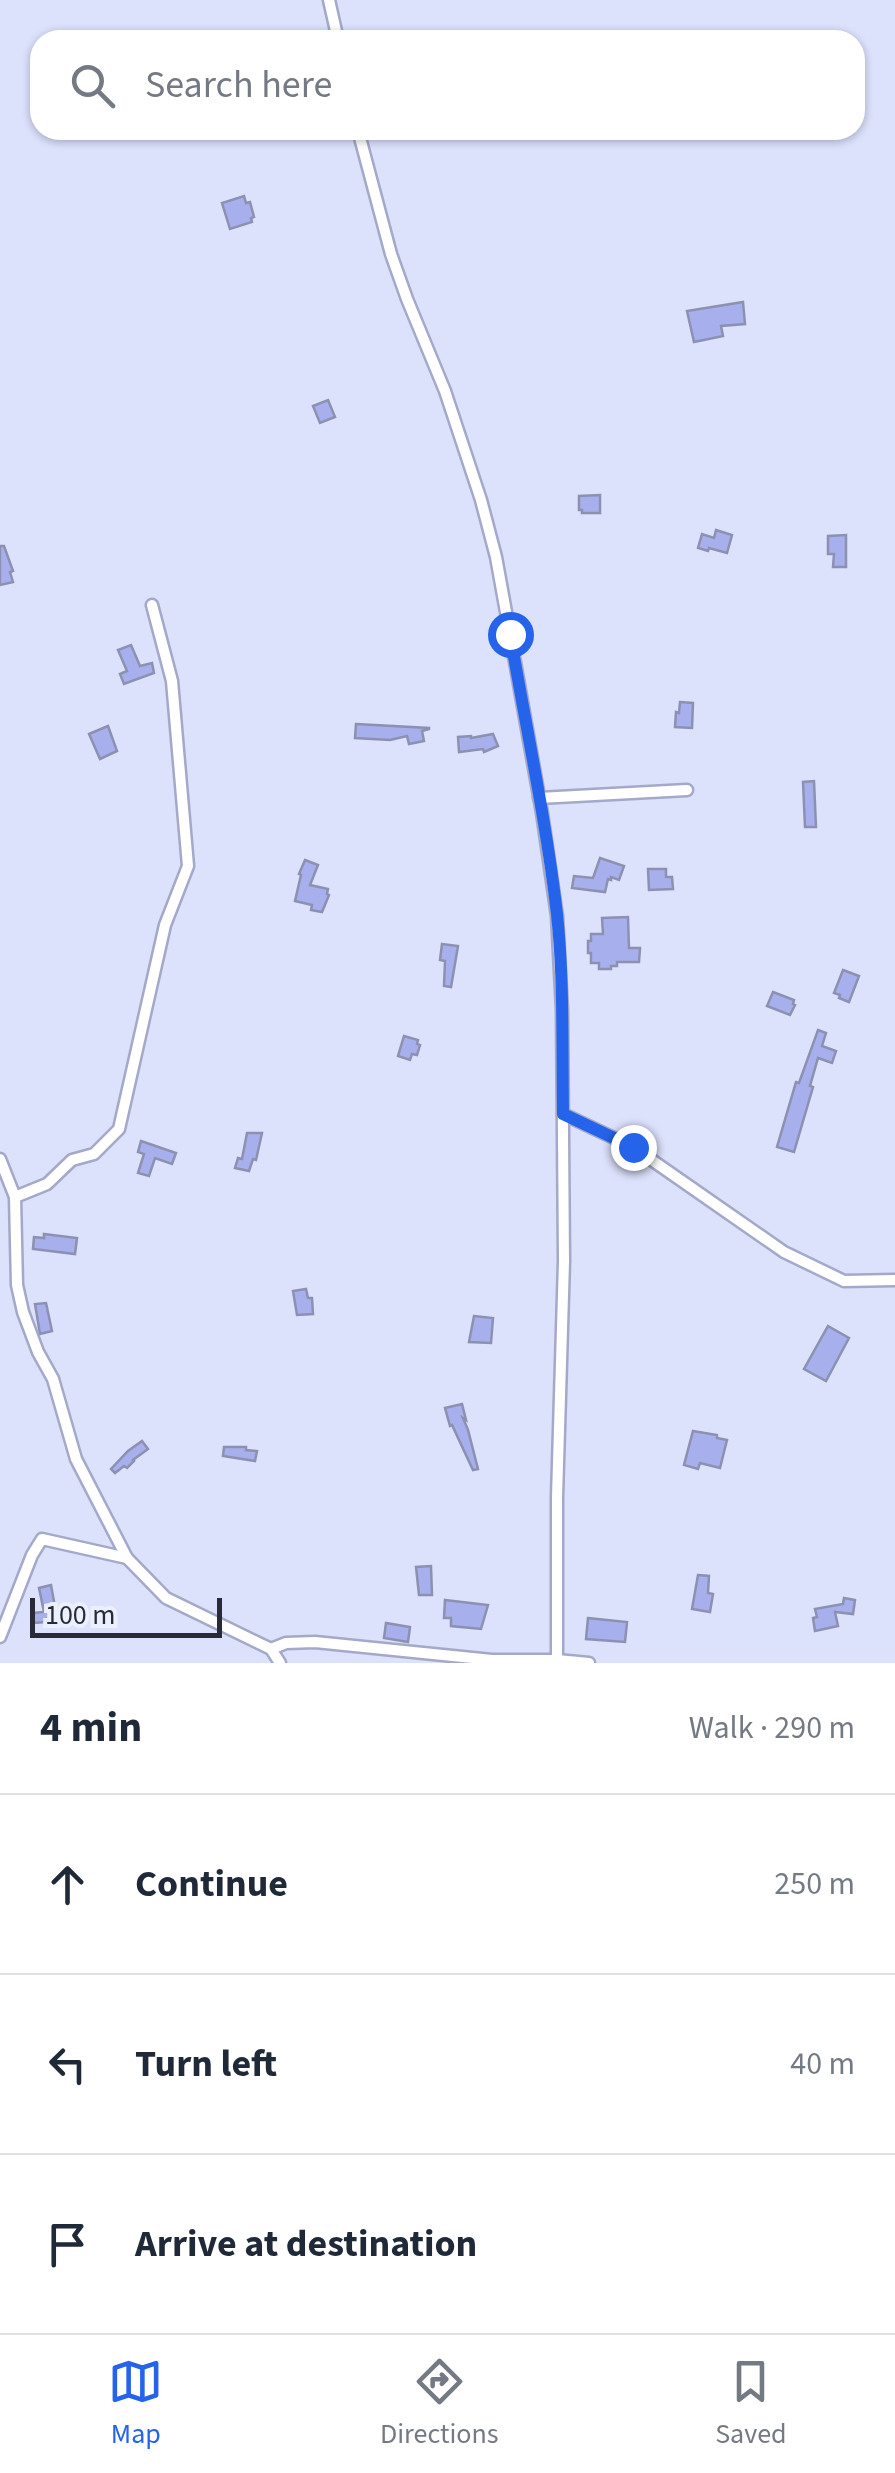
<!DOCTYPE html>
<meta charset="utf-8">
<style>
body{margin:0;font-family:"Source Sans 3",sans-serif;background:#f6f6f7;color:#1f2937}
.scale{position:absolute;left:30px;bottom:25px;width:192px;box-sizing:border-box;padding-left:10px;border:5px solid #282a37;border-top:0;font-size:28px;line-height:35px;white-space:nowrap;color:#282a37;-webkit-text-stroke:8px #eceffd;paint-order:stroke}
.stop{position:absolute;width:30px;height:30px;margin:-22px;border:8px solid #2563eb;border-radius:50%;background:#fff}
.stop.end{background:#2563eb;border-color:#fff;box-shadow:0 2px 10px #0008}
.list{margin:0;padding:0;list-style:none}
h2{display:flex;justify-content:space-between;align-items:center;height:130px;margin:0;padding:0 40px;font-size:42px}
h2 small{font-size:32px;font-weight:400;color:#747a83}
.list li{display:grid;grid-template-columns:65px 1fr auto;gap:30px;align-items:center;box-sizing:border-box;height:180px;padding:0 40px;border-top:2px solid #e0e1e3}
.list b{display:block;font-size:38px;white-space:nowrap}
.list em{font-size:32px;font-style:normal;color:#747a83}
.icon{flex:none;width:55px;height:55px;fill:none;stroke:currentColor;stroke-width:2;stroke-linecap:round;stroke-linejoin:round}
.map{position:relative;flex:none;width:895px;height:1663px;overflow:hidden}
.search{position:absolute;background:#fff;box-shadow:0 2px 8px #0004;left:30px;right:30px;top:30px;height:110px;display:flex;align-items:center;gap:25px;box-sizing:border-box;padding:0 35px;border-radius:30px;color:#747a83;font-size:38px}
.sheet{height:670px;background:#fff}
nav{display:flex;justify-content:space-around;align-items:center;box-sizing:border-box;height:140px;border-top:2px solid #e0e1e3;background:#fff;font-size:28px;color:#747a83}
nav a{display:grid;justify-items:center;gap:5px}
nav .on{color:#2563eb}
.map>svg:first-child{display:block}
</style>
<div class="map">
<svg width="895" height="1663" viewBox="0 0 895 1663">
<rect width="100%" height="100%" fill="#dce1fc"/>
<g fill="#a7b0ed" stroke="#8c91b1" stroke-width="2.5">
<path d="M244,196L246,203L250,202L254,217L251,218L252,222L230,229L222,203Z"/>
<path d="M743,302L745,324L721,326L723,336L694,342L687,311Z"/>
<path d="M328,400L335,417L320,423L313,406Z"/>
<path d="M600,495V513H582V510H579V496Z"/>
<path d="M716,530L732,535L727,553L709,548L708,551L698,548L702,534L714,538Z"/>
<path d="M846,535V567H833L834,554H828V536Z"/>
<path d="M0,546H4L13,571L10,572L13,582L0,585Z"/>
<path d="M131,645L140,666L152,663L154,673L124,684L120,674L127,671L118,650Z"/>
<path d="M680,702L693,703L692,728L675,727L676,712L679,713Z"/>
<path d="M356,724L429,728V729L422,731L424,741L409,744L407,736L390,740L355,738Z"/>
<path d="M108,726L117,751L100,759L89,734Z"/>
<path d="M493,734L498,746L484,752L483,749L459,752L458,737L471,736V738Z"/>
<path d="M814,781L816,827H805L803,782Z"/>
<path d="M600,858L624,866L619,880L611,877V880L608,879L605,892L572,888L574,876L593,878Z"/>
<path d="M305,860L318,865L310,885L328,889L327,894L329,895L322,912L311,910L312,905L295,901L301,875L299,874Z"/>
<path d="M648,869H666V877H672L673,889L649,890Z"/>
<path d="M628,917L629,948H640L639,962H617V966H611V969H599V963H591V953H588V941H591V934H603L602,918Z"/>
<path d="M442,944L458,946L451,987L444,986L445,961L440,960Z"/>
<path d="M843,970L859,976L849,1002L839,998L840,995L834,993Z"/>
<path d="M773,992L794,1000L793,1004L795,1005L790,1015L767,1006Z"/>
<path d="M818,1030L826,1033L822,1046L836,1051L832,1063L818,1058L810,1086L813,1087L794,1152L777,1147L796,1082L799,1083Z"/>
<path d="M404,1036L418,1040L417,1044L420,1045L417,1055L412,1054L410,1060L398,1056Z"/>
<path d="M247,1133H262L256,1160L253,1159L249,1171L235,1168L238,1158L242,1159Z"/>
<path d="M141,1141L176,1153L172,1164L155,1158L149,1176L138,1173L144,1154L138,1152Z"/>
<path d="M44,1234L77,1238L75,1254L33,1249L34,1237L44,1238Z"/>
<path d="M306,1289L308,1298H312L313,1314L297,1315L293,1291Z"/>
<path d="M46,1303L52,1331L40,1334L35,1304Z"/>
<path d="M474,1316L493,1318L491,1343L469,1342Z"/>
<path d="M828,1326L849,1338L826,1381L804,1369Z"/>
<path d="M462,1404L466,1420L463,1418L468,1430L478,1469L473,1470L452,1425L450,1426L445,1408Z"/>
<path d="M693,1431L717,1435V1438L727,1440L720,1468L700,1463L698,1469L684,1465Z"/>
<path d="M142,1441L148,1449L133,1460L134,1461L127,1468L124,1466L115,1473L111,1469L128,1451Z"/>
<path d="M224,1447H246V1450L257,1451L255,1461L223,1456Z"/>
<path d="M431,1566L432,1595H419L416,1567Z"/>
<path d="M698,1575L709,1576L708,1593L713,1594L710,1612L692,1609Z"/>
<path d="M51,1585L57,1618L46,1619V1622L34,1623L33,1613L44,1612L39,1588Z"/>
<path d="M844,1598L855,1600L853,1614L835,1612L838,1626L815,1631L813,1618L817,1617L815,1609L843,1604Z"/>
<path d="M445,1600L488,1605L481,1629L451,1626V1618H444Z"/>
<path d="M588,1618L627,1622L625,1642L586,1639Z"/>
<path d="M386,1623L410,1627L408,1642L384,1638Z"/>
</g>
<g fill="none" stroke-linecap="round" stroke-linejoin="round">
<g stroke="#a4a9c9" stroke-width="15">
<g id="street">
<path d="M329,0L338,40"/>
<path d="M358,130L391,254L407,299L445,391L481,500L496,557L510,634L542,813L557,916L562,1010L564,1261L557,1497V1663"/>
<path d="M539,798L687,790"/>
<path d="M563,1114L633,1147L784,1252L844,1281L895,1280"/>
<path d="M0,1159L15,1197L17,1285L23,1312L38,1352L53,1379L76,1459L127,1558L166,1598L271,1649L280,1663"/>
<path d="M15,1197L47,1184L72,1160L94,1154L119,1129L165,925L188,866L172,681L152,605"/>
<path d="M0,1637L32,1555L42,1539L127,1558"/>
<path d="M271,1649L286,1643L315,1642L492,1660H557L589,1663"/>
</g>
</g>
<use href="#street" stroke="#fff" stroke-width="10"/>
</g>
<g fill="none" stroke-linecap="round" stroke-linejoin="round">
<path stroke="#2563eb" stroke-width="12" d="M510,634C526,727 546,820 557,914C564,980 562,1047 563,1114L633,1147"/>
</g>
</svg>
<div class="scale">100 m</div>
<div class="stop" style="left:510px;top:634px"></div>
<div class="stop end" style="left:633px;top:1147px"></div>
<div class="search"><svg class="icon" aria-label="search" viewBox="0 0 24 24"><circle cx="10" cy="10" r="6"/><path d="M15 15l6 6"/></svg>Search here</div>
</div>
<section class="sheet">
<h2>4 min<small>Walk · 290 m</small></h2>
<ul class="list">
<li><svg class="icon" aria-label="ahead" viewBox="0 0 24 24"><path d="M12 20V5M6 11l6-6 6 6"/></svg><div><b>Continue</b></div><em>250 m</em></li>
<li><svg class="icon" aria-label="left" viewBox="0 0 24 24"><path d="M17 20v-9H6M10 6l-5 5 5 5"/></svg><div><b>Turn left</b></div><em>40 m</em></li>
<li><svg class="icon" aria-label="arrive" viewBox="0 0 24 24"><path d="M6 21V4h12l-3 4 3 4H6"/></svg><div><b>Arrive at destination</b></div></li>
</ul>
</section>
<nav>
<a class="on"><svg class="icon" aria-label="map" viewBox="0 0 24 24"><path d="M3 6l6-2 6 2 6-2v14l-6 2-6-2-6 2zM9 4v14M15 6v14"/></svg>Map</a>
<a><svg class="icon" aria-label="directions" viewBox="0 0 24 24"><path d="M12 3l9 9-9 9-9-9zM9 14v-3h6M13 9l2 2-2 2"/></svg>Directions</a>
<a><svg class="icon" aria-label="saved" viewBox="0 0 24 24"><path d="M7 4h10v16l-5-4-5 4z"/></svg>Saved</a>
</nav>
